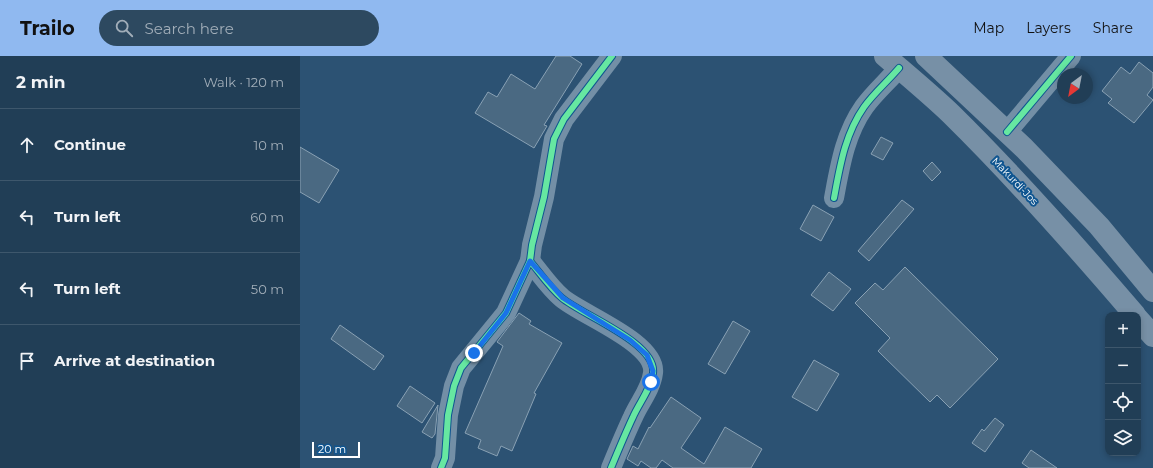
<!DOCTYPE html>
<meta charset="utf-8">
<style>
body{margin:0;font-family:Montserrat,sans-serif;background:#2d4960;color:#f1f3f6}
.controls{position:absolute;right:12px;bottom:12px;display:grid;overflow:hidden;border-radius:8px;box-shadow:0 2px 6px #0003}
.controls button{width:36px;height:36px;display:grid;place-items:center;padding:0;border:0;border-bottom:1px solid #3e576c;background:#213e56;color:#f1f3f6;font:20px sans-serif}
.compass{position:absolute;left:757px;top:12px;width:36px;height:36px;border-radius:50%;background:#213e56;box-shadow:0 2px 6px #0003;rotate:212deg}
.scale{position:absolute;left:12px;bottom:10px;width:48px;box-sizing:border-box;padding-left:4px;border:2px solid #fff;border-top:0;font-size:11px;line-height:14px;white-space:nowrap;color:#fff;-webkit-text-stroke:3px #0f5590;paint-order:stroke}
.stop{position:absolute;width:12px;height:12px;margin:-9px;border:3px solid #1a73e8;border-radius:50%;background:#fff}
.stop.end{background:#1a73e8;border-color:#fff;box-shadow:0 1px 4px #0008}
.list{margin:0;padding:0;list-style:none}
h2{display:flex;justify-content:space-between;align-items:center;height:52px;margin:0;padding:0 16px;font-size:17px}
h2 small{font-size:13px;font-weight:400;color:#a2aeb9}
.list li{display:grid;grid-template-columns:26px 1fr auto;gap:12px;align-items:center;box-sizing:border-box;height:72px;padding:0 16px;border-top:1px solid #3e576c}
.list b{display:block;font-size:15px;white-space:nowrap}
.list em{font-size:13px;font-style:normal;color:#a2aeb9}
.icon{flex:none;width:22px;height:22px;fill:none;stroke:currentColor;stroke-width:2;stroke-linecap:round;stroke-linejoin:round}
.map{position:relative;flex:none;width:853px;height:412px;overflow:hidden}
header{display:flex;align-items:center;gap:24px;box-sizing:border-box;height:56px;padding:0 20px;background:#90b9f0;color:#111}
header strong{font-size:19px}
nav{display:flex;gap:22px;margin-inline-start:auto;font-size:14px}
.search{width:280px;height:36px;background:#2d4960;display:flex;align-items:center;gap:10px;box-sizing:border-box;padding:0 14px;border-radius:22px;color:#a2aeb9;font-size:15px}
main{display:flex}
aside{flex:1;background:#213e56}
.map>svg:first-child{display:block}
</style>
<header>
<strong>Trailo</strong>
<div class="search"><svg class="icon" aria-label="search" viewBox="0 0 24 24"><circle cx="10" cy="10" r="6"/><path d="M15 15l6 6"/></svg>Search here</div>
<nav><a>Map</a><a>Layers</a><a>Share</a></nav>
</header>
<main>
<aside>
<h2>2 min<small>Walk · 120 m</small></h2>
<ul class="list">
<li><svg class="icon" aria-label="ahead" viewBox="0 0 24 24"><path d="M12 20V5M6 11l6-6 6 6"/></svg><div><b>Continue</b></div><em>10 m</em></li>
<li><svg class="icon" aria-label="left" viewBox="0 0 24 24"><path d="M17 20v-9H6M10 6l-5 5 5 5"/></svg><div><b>Turn left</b></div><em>60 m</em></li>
<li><svg class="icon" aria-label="left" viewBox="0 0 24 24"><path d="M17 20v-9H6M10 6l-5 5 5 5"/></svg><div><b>Turn left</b></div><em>50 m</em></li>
<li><svg class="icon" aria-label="arrive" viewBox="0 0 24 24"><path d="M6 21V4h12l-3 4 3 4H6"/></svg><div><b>Arrive at destination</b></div></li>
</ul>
</aside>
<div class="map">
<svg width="853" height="412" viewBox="0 0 853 412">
<rect width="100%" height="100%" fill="#2c5273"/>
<g fill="#4a6982" stroke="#89a1b4">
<path d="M256,0H270L282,8L244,69L247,70L234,92L175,57L188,36L197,41L211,18L235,33Z"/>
<path d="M839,6L853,17V31L847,39L853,44L834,67L808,47L812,43L802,35L821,11L830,18Z"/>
<path d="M581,81L593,87L583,104L571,98Z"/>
<path d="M0,91L39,114L19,147L0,136Z"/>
<path d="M632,106L641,116L632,125L623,115Z"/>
<path d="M602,144L614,153L569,205L558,195Z"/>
<path d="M513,149L534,161L521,185L500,173Z"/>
<path d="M605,211L698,303L650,352L637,339L630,346L578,295L590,282L555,247L575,227L583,234Z"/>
<path d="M529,216L551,233L533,255L511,239Z"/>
<path d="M219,257L231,265L229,268L262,287L234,337L236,338L212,395L201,390L197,400L178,392L181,384L165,377L203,290L197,286Z"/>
<path d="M433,265L450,275L425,318L408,308Z"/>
<path d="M40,269L84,300L74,314L31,283Z"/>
<path d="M514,304L539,318L517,355L492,341Z"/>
<path d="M110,330L135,347L122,367L97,350Z"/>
<path d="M371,341L401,362L381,392L404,408L425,371L462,393L451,412H373L362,404L356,412H351L341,405L338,410L327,403L333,390L338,393L349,371L350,372Z"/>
<path d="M138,349L135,378L132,382L122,376Z"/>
<path d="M695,362L704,369L685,396L672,387L682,373L684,375Z"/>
<path d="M731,394L757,412H729L722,407Z"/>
</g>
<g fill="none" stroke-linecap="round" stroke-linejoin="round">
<g stroke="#738fa6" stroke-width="20">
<path d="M707,76L771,0"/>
<path d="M534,142C540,110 545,78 564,51C574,37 588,25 599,12"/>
<path d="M230,205C240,217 250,232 262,242C282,259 357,287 353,317C351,333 339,347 333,361C325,378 318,395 311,412"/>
<path d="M141,412L145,402L148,359L154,330L161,312L206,257L230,205L232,189L244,141L254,83L264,63L312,0"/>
</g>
<g stroke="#7790a6" stroke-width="22">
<path d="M585,0C607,19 630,38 651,58C716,122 776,190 835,259"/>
<path d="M626,0L724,92L799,170L853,235"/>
<path d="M838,263L853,280"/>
</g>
<g stroke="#0f5590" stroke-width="8">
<g id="cycleway">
<path d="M707,76L771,0"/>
<path d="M534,142C540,110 545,78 564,51C574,37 588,25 599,12"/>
<path d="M230,205C240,217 250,232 262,242C282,259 357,287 353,317C351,333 339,347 333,361C325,378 318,395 311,412"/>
<path d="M141,412L145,402L148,359L154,330L161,312L206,257L230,205L232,189L244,141L254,83L264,63L312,0"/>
</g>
</g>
<use href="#cycleway" stroke="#66e7a1" stroke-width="6"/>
</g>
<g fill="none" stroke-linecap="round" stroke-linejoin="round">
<path stroke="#1a73e8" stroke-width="5" d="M174,297L206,257L230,205L263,242L330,284L347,299L353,315L351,326"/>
</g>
<g text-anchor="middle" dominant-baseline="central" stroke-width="4" stroke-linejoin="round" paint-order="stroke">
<g font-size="10" fill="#fff" stroke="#0f5590">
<text transform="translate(715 125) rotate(46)">Makurdi-Jos</text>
</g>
</g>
</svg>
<div class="controls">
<button>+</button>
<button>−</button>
<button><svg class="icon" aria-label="locate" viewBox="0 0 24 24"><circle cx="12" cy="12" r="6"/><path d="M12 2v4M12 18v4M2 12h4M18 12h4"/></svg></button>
<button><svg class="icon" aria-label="layers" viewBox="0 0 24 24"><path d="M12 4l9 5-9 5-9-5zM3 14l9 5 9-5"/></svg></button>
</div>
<svg class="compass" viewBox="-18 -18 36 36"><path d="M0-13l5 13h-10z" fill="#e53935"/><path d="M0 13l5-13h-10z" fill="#a2aeb9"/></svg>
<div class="scale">20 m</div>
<div class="stop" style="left:351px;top:326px"></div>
<div class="stop end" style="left:174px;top:297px"></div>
</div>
</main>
